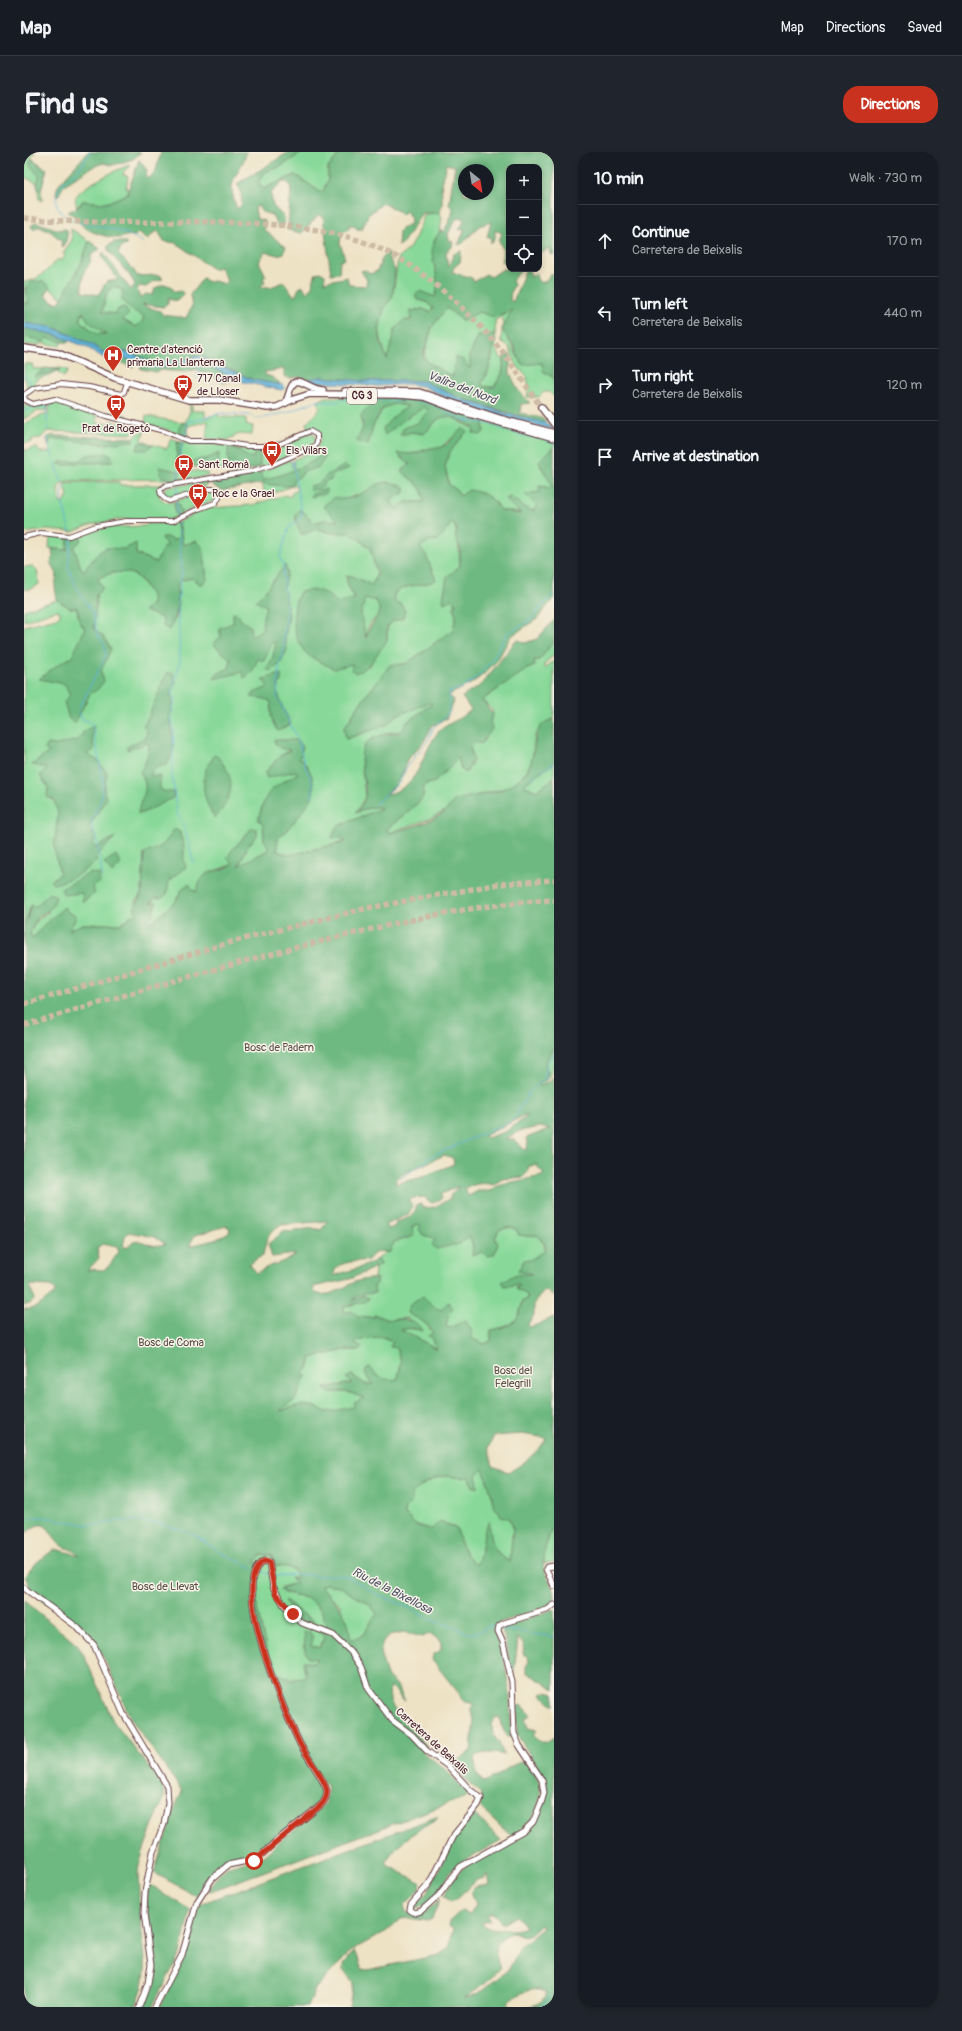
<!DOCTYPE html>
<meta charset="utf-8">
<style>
body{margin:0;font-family:Pangolin,sans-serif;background:#20242c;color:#f1f3f6}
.controls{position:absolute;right:12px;top:12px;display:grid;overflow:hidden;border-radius:8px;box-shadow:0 2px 6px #0003}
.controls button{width:36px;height:36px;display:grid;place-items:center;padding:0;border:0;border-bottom:1px solid #363941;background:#171b24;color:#f1f3f6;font:20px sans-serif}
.compass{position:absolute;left:434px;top:12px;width:36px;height:36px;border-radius:50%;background:#171b24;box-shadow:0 2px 6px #0003;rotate:150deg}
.stop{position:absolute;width:12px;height:12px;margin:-9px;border:3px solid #c8321e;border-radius:50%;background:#fff}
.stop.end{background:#c8321e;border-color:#fff;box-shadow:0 1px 4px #0008}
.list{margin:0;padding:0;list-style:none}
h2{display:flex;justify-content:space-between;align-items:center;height:52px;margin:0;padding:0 16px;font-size:17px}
h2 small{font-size:13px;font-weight:400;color:#9ea1a6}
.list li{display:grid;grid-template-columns:26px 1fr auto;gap:12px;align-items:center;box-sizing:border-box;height:72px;padding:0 16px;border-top:1px solid #363941}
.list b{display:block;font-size:15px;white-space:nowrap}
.list p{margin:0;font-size:13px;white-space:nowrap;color:#9ea1a6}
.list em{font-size:13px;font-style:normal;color:#9ea1a6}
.icon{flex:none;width:22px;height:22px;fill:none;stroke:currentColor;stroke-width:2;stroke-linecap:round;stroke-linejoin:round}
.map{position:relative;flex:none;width:530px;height:1855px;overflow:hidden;border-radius:16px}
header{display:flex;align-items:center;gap:24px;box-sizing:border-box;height:56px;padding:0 20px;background:#171b24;border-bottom:1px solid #363941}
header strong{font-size:19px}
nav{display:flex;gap:22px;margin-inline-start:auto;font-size:14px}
.intro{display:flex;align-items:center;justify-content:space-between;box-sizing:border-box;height:96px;padding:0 24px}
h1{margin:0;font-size:28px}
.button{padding:10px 18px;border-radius:16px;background:#c8321e;color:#fff;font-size:14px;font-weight:700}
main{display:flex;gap:24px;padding:0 24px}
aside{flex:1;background:#171b24;border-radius:16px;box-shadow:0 2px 6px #0003}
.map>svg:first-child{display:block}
</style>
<header>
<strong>Map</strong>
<nav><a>Map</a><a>Directions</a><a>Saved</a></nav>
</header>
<div class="intro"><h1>Find us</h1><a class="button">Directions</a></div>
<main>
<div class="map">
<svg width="530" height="1855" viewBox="0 0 530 1855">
<rect width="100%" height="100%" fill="#f7f3e8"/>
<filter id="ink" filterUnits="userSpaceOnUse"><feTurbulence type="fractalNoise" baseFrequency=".025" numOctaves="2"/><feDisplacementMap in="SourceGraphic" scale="8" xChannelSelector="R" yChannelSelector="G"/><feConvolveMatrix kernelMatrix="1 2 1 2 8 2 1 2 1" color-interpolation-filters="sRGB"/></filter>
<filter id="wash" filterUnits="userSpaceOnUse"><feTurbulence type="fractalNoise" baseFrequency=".012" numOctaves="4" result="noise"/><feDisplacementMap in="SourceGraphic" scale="16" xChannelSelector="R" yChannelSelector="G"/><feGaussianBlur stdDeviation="0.9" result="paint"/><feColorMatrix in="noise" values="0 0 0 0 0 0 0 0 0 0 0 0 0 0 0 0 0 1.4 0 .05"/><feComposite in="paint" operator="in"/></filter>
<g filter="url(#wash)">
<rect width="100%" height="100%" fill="#eee2c4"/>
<g fill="#88d999" stroke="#697c62">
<path d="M0,0H11L7,6L23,17L17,39L18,49L15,47L13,31L0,25Z"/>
<path d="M279,0H319L315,2L304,16V28L298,41L271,23L239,37L234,30L241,20L256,15Z"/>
<path d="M106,13V15L100,19L99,23L104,24L102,37H105L103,42L82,51L59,49L53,55C52,51 50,47 53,43C58,35 95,16 106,13Z"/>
<path d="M415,61L418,64L416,79L410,90L409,109L415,132L411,145L405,143L393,147L402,150L409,156L407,160L399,157L386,159L387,166L371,177L363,208C358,190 351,175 360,157C362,152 367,149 368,144C372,131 371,118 375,105C389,98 395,76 401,62Z"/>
<path d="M47,77L65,89L57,112L38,146L26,136L21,142L28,149L35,151L41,190L38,189L36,194L18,191L17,193H1L0,130C15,129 24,117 34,107L37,109L41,104L39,101L48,88Z"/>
<path d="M90,134L98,138C103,157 105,154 120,165L118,171L112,175L99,168L100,155L94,157L92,162L78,161L83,140Z"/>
<path d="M423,156L439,169L455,160L480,162L488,157L483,186C490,194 491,204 499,212L518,211L519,219L530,226V245L525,240H520L515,245H503L505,236L503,225L492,213L485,195L477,190L479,167L477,165L471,168L472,197L477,206L480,207L478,222L470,235H462L456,232L463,223L469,202L455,182L446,218L429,219V225L403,210L400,204L408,175Z"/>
<path d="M59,160L65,170L82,182H73L56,169Z"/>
<path d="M0,212H8L9,216L11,217L38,216L44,219L40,225L33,220L14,227L10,231V234L3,235L0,225Z"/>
<path d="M302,245H354L337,268L343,293L349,274L359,256L371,252L385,254L361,282L382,266L401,254L405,259L394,271L380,276L376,283L388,280L400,282L416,265L421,264L428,265L450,277L460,276L459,269C476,274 518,280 530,291V295L516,314L526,328L527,336L515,334L517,340L501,342L513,354L509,359C500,357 494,350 486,345L482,347L498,362L476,358L471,350L436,344L433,338L425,333L421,314L426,300L442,279L428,286L416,296H407L376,305L383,308L387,312L384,325C395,332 399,337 401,350H382L374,356H371L367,350L371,345L381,340H342L319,348L308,362L315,369L300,368L289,371L280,360C298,384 299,379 328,381L346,396L353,422L348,434L328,424H322L324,433L337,461L341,447L351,448C364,465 345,465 343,480C342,491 345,504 345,515L354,499L363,489V474L370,469L379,466L370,449V442L378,435L390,433L395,396L404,389L414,388L429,369C435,385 435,399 436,414L423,425L422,436L432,452L430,456L432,464L429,478L386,509L381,512L366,513L336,552L320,576L322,587L362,573L372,564L404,550L409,551L383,570L378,579L362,581L337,607L341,645L332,661C340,658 349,653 358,656L324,670L318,686L322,689L319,690L265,704L253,699L254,686L262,679L288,645L275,606L267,597L255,605L241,621L243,625L271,619L274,621C247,638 244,634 234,668L239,672L240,688L244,692V698L214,715L224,694L233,683L228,676L203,706L210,711L207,713L187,720L173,739L159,736L151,750L128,770L122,768L132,751H125C137,741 162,711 160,695C160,690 156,686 156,680L147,683C142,695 132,698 120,701L118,740L112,749L114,762L96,772H59L44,779L45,761L40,755C29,767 18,774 9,786L6,782C10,772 15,764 25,760L13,755L5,757L3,767L0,771V474L33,466L37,463L33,458L0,469V458L33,448L46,456H53L55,469L61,477L73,454L72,443L73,428C79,423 83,422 90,421C113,417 119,430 129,447L127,453L121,459L139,466L152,467L155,452L153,434L158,428L169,426L176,432L183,428L179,395L159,393L155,370L172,361L187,356L228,353L261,343L266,345L268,341L273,338L271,333L241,344L236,320L266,308L270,319L269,308C281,302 308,294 291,278L281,277L284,276L282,271L296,257L294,249Z"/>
<path d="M27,249L74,264L72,270L85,272L87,269L109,275L110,277L107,282L23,279L17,286L8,287V290L0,291V272L18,263H24Z"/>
<path d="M25,250L23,259L16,258L0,267V253L10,255Z"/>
<path d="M166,251L168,252V259H181V266L194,262L196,265L222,266V273L229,274L228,283L215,282L203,288L182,287L184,269L165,274L162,286L145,278L121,272L122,264L161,271L166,259Z"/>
<path d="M86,261L103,263L102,267L83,262Z"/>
<path d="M118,279H120L118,289L143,297L147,286C161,292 174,290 189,292C211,295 234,302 257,296C267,294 278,278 290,282L292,287C290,294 280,296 275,299C259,306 243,315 225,318C204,320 179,316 157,313L160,320L171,319L183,321L184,324L156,329L134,327L44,329L36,332L34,338L36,351L40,350L44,343L40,332L50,330H95L96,333H138C132,342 135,348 145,351L183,339H189L193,344L190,349L171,355L155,364L145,368L98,367L66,373L49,380L23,378L0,381V295L1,299L12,295L16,300H26L23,287L27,284L108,286Z"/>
<path d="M184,329V333L151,345H141L139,341L141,336L144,335Z"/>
<path d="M153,371L155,385L154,393L140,395L132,410L112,402V398L74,401L60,419L57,416L49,395L57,388L56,384L68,379L88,373L92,375L121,374L123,372Z"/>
<path d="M26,384L44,386L43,398L25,396Z"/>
<path d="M9,414L13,418L15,432L9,436L0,438V415Z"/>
<path d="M530,489V503L520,512L521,516L530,509V567L526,568L511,583L508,609L502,620L489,634L431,649L423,658L408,666L365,681L363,677L396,649L399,644L400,633L411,630L434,605L437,617L442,621L449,608L446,595L469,563L468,558L458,548L503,517L511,514L510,508H515Z"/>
<path d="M530,611V625C525,631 519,633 513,639L499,633Z"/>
<path d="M530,896C530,914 530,926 516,934L515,931L522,927L524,920L521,911Z"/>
<path d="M393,1072L397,1074L398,1082L411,1088L435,1091L446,1084L449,1095L448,1103L471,1087L475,1078L487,1075L492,1077L495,1083L503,1084L513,1083L520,1092L521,1098L495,1119L509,1122L506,1124L490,1123L487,1134L494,1132L496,1133L492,1136L502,1142L504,1147L499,1148C494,1171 489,1174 467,1178V1189L460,1192L447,1186L432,1173L426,1176L422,1174L425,1160L410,1156L399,1144L394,1148L388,1164C397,1166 405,1174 409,1182L407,1186L414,1197L376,1178L379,1176L399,1178L383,1166L363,1168L351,1162V1165H334L320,1160V1155L345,1147L339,1144L327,1149L329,1146L350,1135L353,1127L350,1126L351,1116L356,1113L354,1107L361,1100L365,1101L370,1090L390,1084L388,1075Z"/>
<path d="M358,1185L369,1189L377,1209L374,1227L363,1229L341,1221L350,1232H341L328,1223L322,1226L329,1231L300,1236L305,1240H324L340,1246L330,1255L319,1258L303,1260L288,1254L254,1260C269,1251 273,1240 281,1226L279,1221L285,1215L287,1205L321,1198H336L331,1189Z"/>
<path d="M456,1317H459L467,1340L468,1348L474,1358L485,1366L489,1375L486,1410C475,1403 469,1397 467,1384L457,1396L455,1408L452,1413C442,1408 435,1387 433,1377L416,1369L408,1377C404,1377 392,1373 389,1371C385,1367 385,1365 380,1362L381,1356L388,1349V1342C396,1333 411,1324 423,1324C431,1324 435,1327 445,1325L446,1330L453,1335V1323Z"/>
<path d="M528,1376L530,1377V1411L520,1412L521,1396Z"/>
<path d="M237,1403H247L251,1414L263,1415L270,1418L272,1426H267L274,1431L257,1435L259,1441C286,1445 296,1447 303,1476L299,1477L261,1448L295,1476L301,1484L296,1493V1496L287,1494L282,1488L279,1495L293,1507L291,1511L279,1510L282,1524L267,1528L247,1517C242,1489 222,1441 238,1415L230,1410Z"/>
<path d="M301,1432L316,1434L330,1444L341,1449L348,1455L353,1462C342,1472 346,1485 326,1488L316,1453L296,1434Z"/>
</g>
<g fill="#6eb981" stroke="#5c6c56" fill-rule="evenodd">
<path d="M64,0H117L109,7L89,13L79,11L67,16L40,33L34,44L32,41L34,33Z"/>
<path d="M137,0H223C214,26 201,26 213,57L218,52L217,39L213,32L265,0H279L256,15L241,20L234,30L239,37L271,23L298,41L304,28V16L315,2L319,0H530V103L527,102L526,95L518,101L517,96L515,95V15H485V98L481,109L478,110L479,97L475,89L478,81L471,78V86L467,91V85H463L467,70L455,74L439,91L434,93L441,77L435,78L440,69L438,65L432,67L424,82L425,88L429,90L428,95L422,100L424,115L430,102L437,99L436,110L430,115L428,120L448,126L450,130L462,122L467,125L479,117H498L488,129L490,133L487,139L486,148L489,150L501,119L505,118L507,125L513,121V127L517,131L522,129L527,122H529L530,226L519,219L518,211L499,213C493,206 493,199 489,193C485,187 481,183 478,177L488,158L470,165L455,160L439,169L423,156L408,175L399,203L403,210L429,225L431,205L439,208L446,217V202L455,182L460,186L470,181C469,200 468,217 457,232L462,235H470L478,222L481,201L486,203V221L494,238L506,251L497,252L496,261L517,266L522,269L519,271L435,246L399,229H339L297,225L284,227L276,225L265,226L260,224V217L241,220V223L248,225L256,231L251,232L229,228L179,205L169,204L157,209L133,210L122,208L109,201L95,199L79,200L67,192L36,178L0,171V151H5L1,136L9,129L20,130L26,135L21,143L28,149L35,151L57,112L65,89L76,97L67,103C68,111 64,113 61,119C58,125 58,133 58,140L74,143C83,131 77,130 94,128L78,105L79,100L107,138L111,132L106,124L84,98V94L90,90H102V93L97,95L94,102L109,117L113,124L136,123L139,127L130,129L122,135L115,134L113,138L116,146L122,142L129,143L131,136L140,132L146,134L151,140L157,139L160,142L153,149L144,147V152L139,155L118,152L123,155L136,159L139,163L162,166L168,154L166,143L179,126L184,130L190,129L201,132L203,128L196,115L189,117L152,91L140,89L134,79L128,82L124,88L115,80L111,84C103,82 100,86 92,86C84,85 72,82 65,78C54,73 56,66 44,60L56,54L58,49L82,51L103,42L115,8L123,18L122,25L125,27L132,18ZM421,12L431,14L425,53L429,57L428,63L420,80L416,79C414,83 411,86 410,90C403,107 419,125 411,145L396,139L392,142V147L402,150L409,156L406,160L399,157L386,159L387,166L386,169L380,168L371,177L363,207L357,191L355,178L360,156L368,146L370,131L371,118L365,107V100L359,105L353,119L346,122L341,118L337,119L343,128L342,134L325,133L323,125L300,130L301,123L296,120L292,121L287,137L283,141L279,134L275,136L271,145L260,130L247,135H236L241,130L239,126L242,124L235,110L241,100L254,103L259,101L262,95L240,78L241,69L233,67L231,57L234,53L238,60L248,63L255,76L258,75L261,66L249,54L247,41L259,30H263L267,34L264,78L278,81L295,62L299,65L307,122L315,121L316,109L321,107L316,91L318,80L325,77V73H329L333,77H338L344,63L359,51L376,60L378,63L382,59L387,66L386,73L381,74L375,79L374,94L378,92L398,61H415C423,51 412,32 422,17ZM440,18H464V42H440ZM90,134L98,138L99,143L97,146L105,156L120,165L118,170L112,175L99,168L105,162L100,155L94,157L92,162L78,160L83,140ZM59,160L65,170L82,182H73L56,169Z"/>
<path d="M8,7L22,19L18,35L15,37L13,35L15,24L5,12Z"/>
<path d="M12,70L35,78L41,77L44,79L42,89L38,95L37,94L38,89L26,79L16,74L9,77L7,74Z"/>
<path d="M0,176L16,178L44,188L45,190C37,192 30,186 23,186L20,190L0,184Z"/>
<path d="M93,204L109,209L110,214L108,216L90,206Z"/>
<path d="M173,209L214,227L215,229L205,228L200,231L184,221H178L173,217L161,220L137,218L132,220L117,217L116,214L145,215Z"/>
<path d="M22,216L36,218L10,225Z"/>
<path d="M354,245L400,247L459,269L460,280L456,283L449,281L450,276C436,268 420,257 408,273C405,276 404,279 400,282L388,280L376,283L380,276L394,271L404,259L401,255L382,266L361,283L359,276L369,265L384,254L371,252L359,256L349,274L344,293L333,289L339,275L337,263Z"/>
<path d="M158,270L164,272V282L161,285H157L154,281Z"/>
<path d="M438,276L443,279L426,300L421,314L425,333L433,338L436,344L445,338C459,340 469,345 476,358L497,362L482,348L486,345C494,350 500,357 509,359L513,354L501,342L516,340L515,334L527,336C526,324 518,319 515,309L530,295V446L513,467L487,484L473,509L460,522L448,531L425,543L430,549L422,567L408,574L400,589L390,601L383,607C379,626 375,630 361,643C396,635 395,608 412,583C418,573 438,567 447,558L438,545L457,533L491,490L495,488L501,491L513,487L530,468V489L515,508H510L511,514L503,517L458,548L469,563L466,569L468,577L457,592L451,590L446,595L449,608L442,621L437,617L434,606L411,630L400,633L399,644L396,649L363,677L365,681C384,676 407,671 422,659C425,656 427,651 430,649C434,647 441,646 445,645C468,640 484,640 500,622C517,605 502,573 530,567V611L499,633L513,639C519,633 525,631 530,625V896L521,910L524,920L522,927L515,931L516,934L525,930L530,924V1144L521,1138L510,1151V1163L504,1172L505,1175C515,1174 521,1167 530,1166V1377L528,1376C523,1390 515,1408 522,1422C526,1431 530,1436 530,1446C527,1459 485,1465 473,1472L470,1478L479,1501L486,1543L487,1585H484L477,1573L476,1566L472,1565L467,1572L470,1584L475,1591L480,1603C471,1601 458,1599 450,1605L453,1622L459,1630C475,1625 484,1612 502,1609C507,1615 513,1623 515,1630C521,1651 506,1678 486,1683L456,1655L458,1643L427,1613L447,1599L450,1567L446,1557L451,1552L442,1550L408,1508L409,1503L417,1498V1490L406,1481L399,1485L379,1480L367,1483L359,1489L356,1500L363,1524L372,1532L381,1549C374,1546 373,1537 366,1534C360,1558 389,1578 403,1594L400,1601L423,1619L445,1642L442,1645L187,1739L184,1738L194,1723L205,1714L239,1704L302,1651L304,1635L287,1613L298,1634L297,1648L233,1703L195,1711L180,1729L173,1744L130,1721L151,1655L158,1639L107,1567L80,1506L71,1491L61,1478L13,1444L8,1439L1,1424L13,1410L31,1397L55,1403C51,1398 44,1397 39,1394C23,1383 25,1359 0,1383V1157C13,1159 21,1148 31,1141V1137L26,1134L5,1133L11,1147L6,1152L0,1153V771L3,767L7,753L13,754L25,741L32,744C29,757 27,756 17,763C12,767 8,776 6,782L9,786C18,774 29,766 40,755L45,761L52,763L50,770L45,778L59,772H96L104,768L105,764L114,762L110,757L118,740L120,701C137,696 141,693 150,677L156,680C156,686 160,690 160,696C160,703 159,708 162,715L145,728L143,742L138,746H131L126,751L132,750L129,763L123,768L128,770L151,750L159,736L165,732L169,739H173C179,711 198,724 209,711L203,706L208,698L228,676L233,677V683L224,694L214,714L244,698L243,692L240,688L239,672L234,668C244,634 246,638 274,621L271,619L243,626L241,621L255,605L266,598C258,597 253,597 250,588H274C278,594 280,599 275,606C286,613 293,632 288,645C285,653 261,681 254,686L253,699L265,703L319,691L322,689L318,686H308L312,675L358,656C349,653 339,658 331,661C335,657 340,651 341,645C344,627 327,598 348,587C361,580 367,583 378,579L383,570L408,552L404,551L372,564L362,573L322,587L320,576L336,552L366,513L381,512L386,509L429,478L432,464L430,456L432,452L428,447L420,451L419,447L423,425L436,414V396L431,385L433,378L429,370L414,388L404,389L396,396L402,403L412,428C397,436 384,430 370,442V449L377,452L381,459L379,466L370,469L363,474V489C352,501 347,517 331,521L328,518V512L310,517C302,512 289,508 282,501C268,486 266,457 276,440C294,436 299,438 313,450L331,447L324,433L322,424H328L348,433L353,422L346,396L327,381H308L293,377L278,383L272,370L271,362L275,358L280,360L290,371L300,368L314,369L299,354L311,345C331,352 341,336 358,331C366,328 375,333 382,336L381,340L371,345L367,349L371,356H374L382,350H400C399,333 389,329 377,319L386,312L373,301L388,302L407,296H416L423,292ZM341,447L351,448C363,463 345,469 342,486L337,462ZM501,963L504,964L481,980L462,986L460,984ZM516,975L526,977L502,986L504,989L503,997L501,998L489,987H481L495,979ZM420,1003L429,1006L430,1012L395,1026L371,1032C372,1030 372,1028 373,1026C375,1023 413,1007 420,1003ZM512,1012L516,1018L520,1020L518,1024L484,1031L472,1035L467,1039H454L444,1044L441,1037C447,1032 461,1030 469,1033L478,1027L499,1025L504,1020V1015ZM435,1034L426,1044L427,1046L411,1055L400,1056L397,1052L393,1053C389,1067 383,1066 372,1070L371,1074L365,1077L362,1073L384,1062L389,1054L385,1049L388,1046L401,1045L404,1049L409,1051L418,1046L417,1042ZM304,1069L297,1078C283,1073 272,1082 260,1079L244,1092L248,1105L272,1102C262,1111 245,1112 233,1121L225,1112L239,1103C242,1090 243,1081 256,1073ZM393,1072L397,1074L395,1077L398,1082L411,1088L408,1092L412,1097L435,1092L446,1085L449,1095L448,1103L459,1100L463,1104L470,1103L474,1092L471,1086L475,1078L486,1075L492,1077L495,1083L503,1084L513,1083L521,1092V1098L506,1108H500L494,1119L508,1122L490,1123L478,1130L481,1134L494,1132L496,1133L492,1137L502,1142L504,1147L499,1148C494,1171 489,1174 467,1178V1189L460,1192L447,1186L449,1181L441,1168L426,1176L422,1174L425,1160L429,1156L424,1150L417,1158L410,1155L399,1144L385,1154L383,1161C393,1167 403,1169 409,1181L404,1184L407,1186L413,1197L377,1178L388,1176L399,1179C386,1158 368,1175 351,1162V1165H334L328,1159L320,1160V1155L342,1149L345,1146L339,1144L328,1149C332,1141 343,1142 351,1141L350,1135L353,1127C347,1126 336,1128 331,1130C317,1136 307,1146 291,1141L289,1135L326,1127L356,1113L354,1107C340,1116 325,1118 310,1124C309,1108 334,1110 344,1108C351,1099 354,1098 365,1101L370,1090L390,1084L388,1075ZM202,1074L206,1076L205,1080L191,1088L165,1094L171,1083ZM105,1080L131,1085L141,1092C137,1093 131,1094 128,1093C116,1090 115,1085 103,1095H99L101,1084ZM78,1092L93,1095L95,1100C91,1104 85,1117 79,1118C72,1118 70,1116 63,1119L75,1106L73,1096ZM359,1185L369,1189L366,1195L372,1196L377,1209L374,1227C361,1229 354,1227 346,1215L342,1217L341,1221L349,1232H341L328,1223L322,1226L329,1231L299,1236L305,1240H324L340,1246L330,1251V1255L303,1260L288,1254L276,1253L256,1259L271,1248L282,1224L279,1221L285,1216L286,1206L321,1198H336L339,1195L332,1192V1189ZM498,1282L522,1286C518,1297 495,1316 484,1320L469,1314L464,1296L470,1284ZM459,1317L467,1340L470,1356L474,1358L477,1364L485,1366L489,1375L486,1410C468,1401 467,1387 465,1369C456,1383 461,1400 452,1413C442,1408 435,1387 433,1377L416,1369L408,1377C404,1377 392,1374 389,1371C385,1367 385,1365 380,1362L381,1356L388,1349V1342C396,1333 411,1324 423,1324C431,1324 435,1327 445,1325L449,1335H454L453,1323ZM237,1403H247L251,1414L263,1415L270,1418L272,1426H266L273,1431L257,1436L256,1438C261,1441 266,1442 271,1443C292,1447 298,1455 303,1476L299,1477L261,1448L260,1449L278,1469L295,1476L301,1484L295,1496L287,1494L289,1486L286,1480H280C282,1491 278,1495 284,1506L293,1507L290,1511L279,1510L282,1524L267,1528L247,1517L233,1457V1423L239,1413L231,1410ZM301,1432L316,1434L330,1444L341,1449L348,1455L353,1462C343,1472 344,1487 326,1487C327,1463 312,1451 297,1434Z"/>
<path d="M27,284L108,286L109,289L82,292L35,287L26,288L25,293H24L23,286Z"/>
<path d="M121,290L128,293L122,298H113L115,291Z"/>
<path d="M153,290L159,292L155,302L158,306L166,309L165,313L152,312Z"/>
<path d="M204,297L216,298L220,303L229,306L231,299L236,301V314L230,317H204Z"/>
<path d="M80,301L87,303L89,309C78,311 67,311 56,311C48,310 42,316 34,312L36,310L57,308C61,301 73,303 80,301Z"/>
<path d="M195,301L194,316L168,314L167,310L169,309L185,306Z"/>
<path d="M298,303L301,305L295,315L279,320L278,323L270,328L267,334L248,333L239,331L198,339L188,333L187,329L234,320H236L239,328C261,322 280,316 298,303Z"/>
<path d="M322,313L325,316L309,323L306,329L303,328L296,337L286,338V334L294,332L303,323Z"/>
<path d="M135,315L155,319L156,321L155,329H151L137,324Z"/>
<path d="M184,329V333L174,337H167L169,332Z"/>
<path d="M302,337L304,339L301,342L287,345L288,342Z"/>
<path d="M150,350H153L158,361L156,363L151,362Z"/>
<path d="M155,370L159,393L173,389L179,395L183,428L177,433L169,426L158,428L153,434C154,453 155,461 145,478L139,474L138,466L120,459L127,453L129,446C124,439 119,427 111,423C101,418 82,420 74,427L79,436L72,443C73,455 70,465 70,477L79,484L87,497L77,519L80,529L74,537L66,542L51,571L45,567L40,550L46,543L41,532L15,527L33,513L48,505L61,477L56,471L53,456H46L33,448L31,435L33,422L27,411L29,404L28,397L43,398L44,386L56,384L57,388L50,396C54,403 54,414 60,419L74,401L82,396L101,397L112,391V402L132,410L140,395L144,393L138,388V385H143L149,388L155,385L153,371Z"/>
<path d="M261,413L263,420L260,434L265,464L261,486L263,498L257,511L247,519L242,517L248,509L252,490L248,491L240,509L234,507L228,520L220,526L218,520L190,527L193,522L205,516L207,508L189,492L197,485L195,476L209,471V461L215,463L218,469L226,474L227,484L238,478L239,465L242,454L231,449L239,442Z"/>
<path d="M143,521H149L152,529L147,543L149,552L147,570L150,595L144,612L132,616L127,620V624H136V637L142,640H150L149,646L121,660L114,662C116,642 128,641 116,620C121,611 127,601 124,591L103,598V595L122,585L123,579L119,575L124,566Z"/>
<path d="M257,522V528L253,538L258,554L267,572L254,579C247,572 246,560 247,550L241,547L227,545L230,541L244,535L239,527Z"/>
<path d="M70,574L68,583L70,598L63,602L74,609L83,621L80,639L82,647L65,675L72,685L68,692L72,696L91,685L71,706L73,709C60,720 45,729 29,732L26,729L36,722L30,695L34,662L30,648L23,645L24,635L16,624L23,616L8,613L25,600L21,597L24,592L32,593L54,588L60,579Z"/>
<path d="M191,602C213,625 211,643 191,666C182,654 177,636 181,621C182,615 188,608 191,602Z"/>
<path d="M92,703L97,712L88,721L80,711Z"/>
<path d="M66,721L77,722L75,728L77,730L68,735L71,741L59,750L58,741L40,743L37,737Z"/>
<path d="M0,1448L53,1493L59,1501L89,1569L134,1627L140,1639V1646C134,1661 113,1710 114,1722C115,1738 115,1755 117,1771C120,1806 127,1821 111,1855H0Z"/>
<path d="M530,1457V1537L502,1520V1514L505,1510L504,1505L499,1502L500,1493L494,1486L490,1520L487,1517L478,1476Z"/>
<path d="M522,1540L530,1542V1554L517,1542Z"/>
<path d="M493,1553L499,1554L507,1563L501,1566L504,1576L513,1578L509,1583L517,1590H522L530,1585V1850L528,1855H503C512,1853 519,1850 524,1841C509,1833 495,1841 483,1851L487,1855H325L329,1830L318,1817L320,1812L331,1798L338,1817L343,1818L415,1803L425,1796L429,1777L425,1774L427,1768L437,1759L446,1762L452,1752L447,1739L450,1735L465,1733L463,1722L461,1726C444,1727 442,1745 427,1750L420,1744L430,1726L439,1716L497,1685L509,1673L520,1649L523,1636L521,1628L493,1582ZM468,1761L472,1763L478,1772L493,1764L501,1775C490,1781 472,1776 461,1775L458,1770L466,1768L463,1763ZM517,1772L519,1776L497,1794L485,1817L455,1841L440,1847L465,1828L476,1815C468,1797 471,1787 490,1780C505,1788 506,1782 517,1772Z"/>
<path d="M451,1663L477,1688L435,1712L427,1719L419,1734L403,1751L394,1757L391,1756C393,1749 400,1745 404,1739C415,1719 432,1676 451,1663Z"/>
<path d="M412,1665L414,1666C410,1670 406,1671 401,1674C390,1680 361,1701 363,1713L396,1730C400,1738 386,1747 380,1753L382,1760C396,1766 406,1757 416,1747L408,1767L403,1769L384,1766L376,1767L363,1779L328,1798L291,1837L284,1855H135L163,1800L167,1776L176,1752Z"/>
<path d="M127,1733L166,1758L156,1802L128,1855H117C121,1847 126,1838 128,1829C132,1808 116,1745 127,1733Z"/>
</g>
<g fill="#5bb0d7" stroke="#526881">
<path d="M0,171L28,175L67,192L79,200L96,199L109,202L127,210L157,209L174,204L229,228L259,233L262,236L257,238L220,230L174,209L133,216L119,213L94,204L80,206L64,196L32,183L0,176Z"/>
<path d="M297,225L339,229H399L435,246L481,261L525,272L530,278L464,261L428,249L399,234L384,232L353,234L292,230L287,232L284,227Z"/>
</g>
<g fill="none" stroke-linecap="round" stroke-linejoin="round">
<g stroke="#5bb0d7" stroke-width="1">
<path d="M66,0C62,6 59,13 54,18C49,24 40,28 36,35C18,72 70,72 92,78C102,81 111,85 120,91"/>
<path d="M0,222L7,232"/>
<path d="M173,226L176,208"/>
<path d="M22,253L24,278"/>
<path d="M0,259L27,251"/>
<path d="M160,284L165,268L169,269L197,261L226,263L234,267L264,260L291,249L311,250L318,248H341L348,246L360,249L388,248L409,252L417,258L441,268L467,272L489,281L523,288L530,292"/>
<path d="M24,285V290L38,330"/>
<path d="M268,309L278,363L275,368L265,375L256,405L260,415L259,423L263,464L259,485L260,498L255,515L253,545L274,588L282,617L289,631L288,645"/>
<path d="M154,327L158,291"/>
<path d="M39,334L38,349L46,380"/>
<path d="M152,345L154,334"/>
<path d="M152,349L153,364"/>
<path d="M154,371L158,418L154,449L156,510L148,540L151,549L147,565L150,577L148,623L153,661L159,671L170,712"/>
<path d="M47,386L44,415L54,439L69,461L73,482L80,492L82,503L54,558L58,567L68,571L79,629L77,648L67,670L73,690L79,726"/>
<path d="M507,626L530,611"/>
<path d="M351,652L375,631L384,613L404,588L409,576L425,561V540L440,535L452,526L469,507L482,482L506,468L530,441"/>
<path d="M507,938L521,926L523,912L530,900"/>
<path d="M376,1027L412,1002L486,970L491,965L505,940"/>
<path d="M8,1366L20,1365L64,1373L109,1368L137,1372L170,1383L199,1402L229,1416"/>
<path d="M234,1418L244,1422"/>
<path d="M250,1425L269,1422L296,1424L317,1423L326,1426L354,1443L379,1453L412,1470L429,1474L443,1481H453L467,1473L472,1475"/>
<path d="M477,1477L530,1485"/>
<path d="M517,1855L527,1844"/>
</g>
</g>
</g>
<g filter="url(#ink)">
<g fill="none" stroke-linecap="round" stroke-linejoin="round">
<path stroke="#cdbba5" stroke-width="5.5" stroke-dasharray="5.5 3" stroke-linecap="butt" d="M0,66C64,73 129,69 193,70C261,72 332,75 390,116C418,136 445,161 468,187C486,208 501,233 517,255"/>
<g stroke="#cdbba5" stroke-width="5.5" stroke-dasharray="5.5 3" stroke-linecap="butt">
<path d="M0,852L211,789L344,756L475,732L530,728"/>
<path d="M0,873C109,841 217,808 327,782C393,766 462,751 530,748"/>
</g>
<g stroke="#633c42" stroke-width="6">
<path id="tertiary" d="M0,385L17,381L45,384L72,374L102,369H149L174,357L191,351L195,346V341L191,337H184L145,349C140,347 136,344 136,338L141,334L228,319L248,313L291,294L293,290V283L286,279L251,294H223L190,289H164L140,279L82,264L31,247L9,252L1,248L0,243L10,236L37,232L65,235L97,242L100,240L103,230"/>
</g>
<g stroke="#633c42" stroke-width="7">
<g id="secondary">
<path d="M530,1414L523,1415L522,1417L530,1434"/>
<path d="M0,1436L53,1475L70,1493L99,1561L143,1634L144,1651L140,1672L129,1700L121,1740L120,1761L127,1813L124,1831L115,1855"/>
<path d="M131,1855L158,1803L173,1750L188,1727L204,1713L233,1707L251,1690L297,1653C301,1649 303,1645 303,1639C301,1629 282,1603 276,1592C262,1564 203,1427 240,1409L245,1410L249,1435L260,1453L278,1471L309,1483L327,1500L337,1515L344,1536L368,1568L388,1583L403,1599L425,1615L446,1638L457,1646L454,1653L429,1684L405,1732L387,1753L386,1758L391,1761L397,1759L415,1743L436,1715L500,1679L509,1670L517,1651L520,1641L518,1628L495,1593L490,1581L488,1530L479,1490L474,1479L475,1474L480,1471L523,1458L530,1453"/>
</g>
</g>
<g stroke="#633c42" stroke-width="8">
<g id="primary">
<path d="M0,196L34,201L91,226L165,248H195L244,256L253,255L270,247L286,242L376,243"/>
<path d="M321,239L395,240L478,267L530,281"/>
<path d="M261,251C265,245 265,237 269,232C275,224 287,238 299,238"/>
</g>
</g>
<g stroke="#633c42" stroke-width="8">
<g id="trunk">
<path d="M376,243L400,245L439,260L530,286"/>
<path d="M517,255L530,272"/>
</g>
</g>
<use href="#tertiary" stroke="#fff" stroke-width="4"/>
<use href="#secondary" stroke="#fff" stroke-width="5"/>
<use href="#primary" stroke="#fff" stroke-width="5.5"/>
<use href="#trunk" stroke="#fff" stroke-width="5.5"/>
</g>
</g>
<g fill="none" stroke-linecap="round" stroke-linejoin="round" filter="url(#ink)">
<path stroke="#c8321e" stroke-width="5" d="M230,1709L297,1653C301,1649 303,1645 303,1639C302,1629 282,1603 276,1592C262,1564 203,1427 240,1409L245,1410L251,1441L269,1462"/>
</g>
<defs>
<g id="hospital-pin" transform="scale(1)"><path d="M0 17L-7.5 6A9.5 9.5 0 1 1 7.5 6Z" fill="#c8321e" stroke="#f7f3e8"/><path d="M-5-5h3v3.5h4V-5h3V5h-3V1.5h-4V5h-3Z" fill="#fff"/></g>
<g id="bus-pin" transform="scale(1)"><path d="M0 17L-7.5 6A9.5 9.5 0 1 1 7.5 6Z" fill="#c8321e" stroke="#f7f3e8"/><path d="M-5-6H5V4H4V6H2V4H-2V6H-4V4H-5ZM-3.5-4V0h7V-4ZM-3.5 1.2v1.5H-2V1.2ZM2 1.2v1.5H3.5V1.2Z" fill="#fff"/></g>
</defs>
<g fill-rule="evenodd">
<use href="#hospital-pin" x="89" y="203"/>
<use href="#bus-pin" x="159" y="232"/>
<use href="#bus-pin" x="92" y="252"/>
<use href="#bus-pin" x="248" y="298"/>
<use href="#bus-pin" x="160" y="312"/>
<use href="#bus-pin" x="174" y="341"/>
</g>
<g text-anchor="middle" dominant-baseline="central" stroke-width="3" stroke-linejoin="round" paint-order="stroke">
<rect fill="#f7f3e8" stroke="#7e5f64" stroke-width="1" x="323" y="236" width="30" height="16" rx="3"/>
<g font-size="10" font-weight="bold" fill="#4a1f2b">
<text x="338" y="244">CG 3</text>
</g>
<g font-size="11" fill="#4a1f2b" stroke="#f7f3e8" text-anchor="start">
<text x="103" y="197">Centre d'atenció<tspan x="103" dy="13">primaria La Llanterna</tspan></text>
<text x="173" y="226">717 Canal<tspan x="173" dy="13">de Lloser</tspan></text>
<text x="92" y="276" text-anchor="middle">Prat de Rogetó</text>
<text x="262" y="298">Els Vilars</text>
<text x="174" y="312">Sant Romà</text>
<text x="188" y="341">Roc e la Grael</text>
</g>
<g font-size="11" fill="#5a4e46" stroke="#f7f3e8">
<text x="255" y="895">Bosc de Padern</text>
<text x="147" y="1190">Bosc de Coma</text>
<text x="489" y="1218">Bosc del<tspan x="489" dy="13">Felegrill</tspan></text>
<text x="141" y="1434">Bosc de Llevat</text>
</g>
<g font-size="11" fill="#4a1f2b" stroke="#f7f3e8">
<text transform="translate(408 1589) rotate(42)">Carretera de Beixalis</text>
</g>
<g font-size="12" font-style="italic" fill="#505267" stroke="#f7f3e8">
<text transform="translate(438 236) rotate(21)">Valira del Nord</text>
<text transform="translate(368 1439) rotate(27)">Riu de la Bixellosa</text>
</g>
</g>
</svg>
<div class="controls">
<button>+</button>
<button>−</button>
<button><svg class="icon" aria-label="locate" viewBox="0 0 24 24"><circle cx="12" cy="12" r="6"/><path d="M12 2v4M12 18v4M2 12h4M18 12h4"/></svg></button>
</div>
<svg class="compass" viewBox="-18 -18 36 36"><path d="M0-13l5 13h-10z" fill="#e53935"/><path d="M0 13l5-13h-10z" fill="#9ea1a6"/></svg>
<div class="stop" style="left:230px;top:1709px"></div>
<div class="stop end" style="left:269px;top:1462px"></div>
</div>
<aside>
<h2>10 min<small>Walk · 730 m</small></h2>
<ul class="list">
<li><svg class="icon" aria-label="ahead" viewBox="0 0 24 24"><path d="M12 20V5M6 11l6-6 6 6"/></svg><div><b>Continue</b><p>Carretera de Beixalis</p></div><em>170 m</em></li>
<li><svg class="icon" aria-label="left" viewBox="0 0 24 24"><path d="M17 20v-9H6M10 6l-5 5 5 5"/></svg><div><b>Turn left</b><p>Carretera de Beixalis</p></div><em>440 m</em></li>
<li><svg class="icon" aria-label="right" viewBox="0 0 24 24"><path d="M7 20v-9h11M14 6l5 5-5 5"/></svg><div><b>Turn right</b><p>Carretera de Beixalis</p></div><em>120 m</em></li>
<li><svg class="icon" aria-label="arrive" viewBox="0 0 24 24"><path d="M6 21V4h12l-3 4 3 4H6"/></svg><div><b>Arrive at destination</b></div></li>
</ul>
</aside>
</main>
